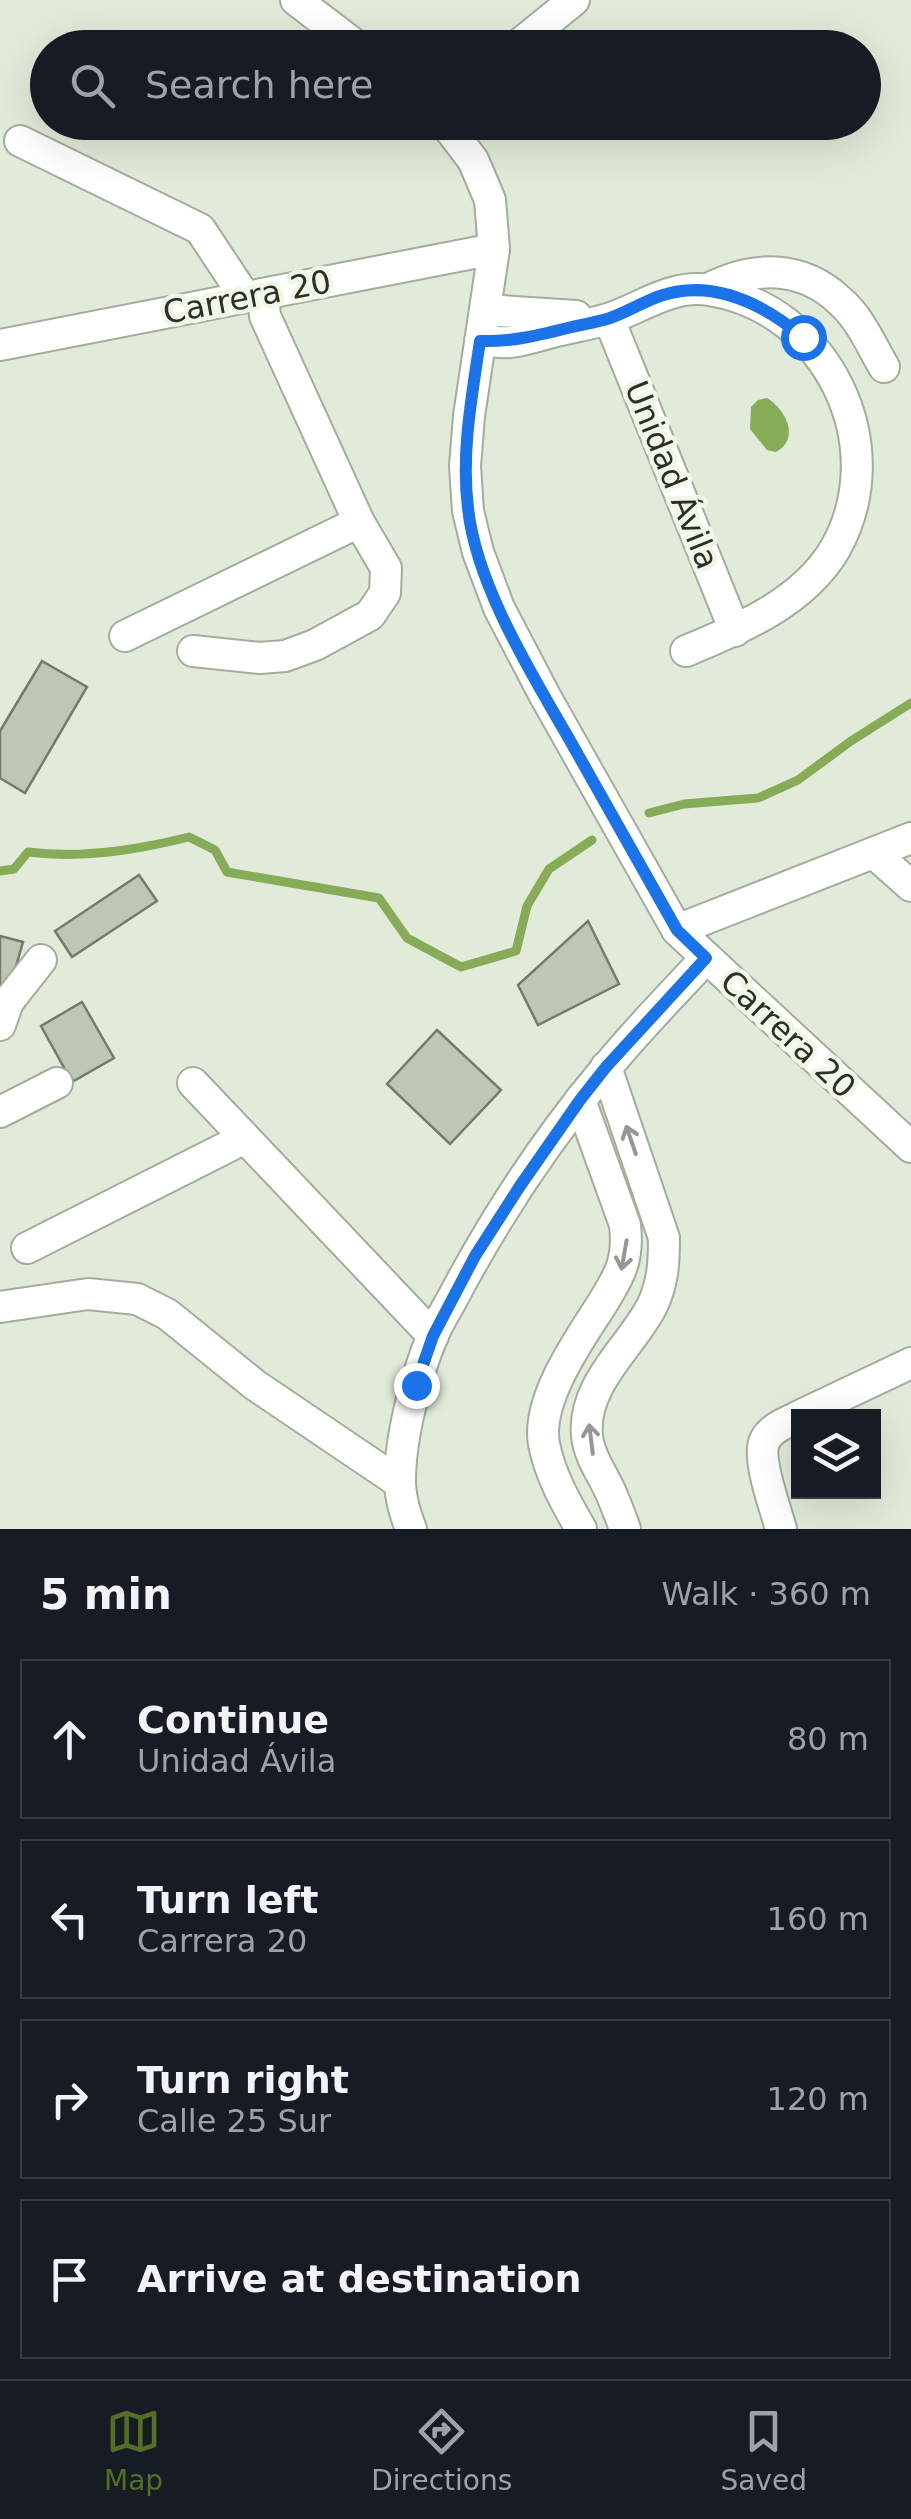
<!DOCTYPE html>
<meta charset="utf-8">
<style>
body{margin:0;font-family:"DejaVu Sans",sans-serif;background:#242831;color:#f1f3f6}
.controls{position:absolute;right:30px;bottom:30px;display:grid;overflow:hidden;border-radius:0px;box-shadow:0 10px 40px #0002}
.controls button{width:90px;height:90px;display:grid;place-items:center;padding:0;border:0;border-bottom:2px solid #363941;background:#171b24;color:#f1f3f6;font:50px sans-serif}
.stop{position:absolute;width:30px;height:30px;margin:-22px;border:8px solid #1a73e8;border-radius:50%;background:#fff}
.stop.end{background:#1a73e8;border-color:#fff;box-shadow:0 2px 10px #0008}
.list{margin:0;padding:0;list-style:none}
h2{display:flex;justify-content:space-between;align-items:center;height:130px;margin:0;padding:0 40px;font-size:42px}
h2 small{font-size:32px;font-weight:400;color:#9ea1a6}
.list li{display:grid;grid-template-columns:65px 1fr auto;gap:30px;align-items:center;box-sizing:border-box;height:160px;margin:0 20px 20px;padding:0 20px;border:2px solid #363941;border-radius:0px}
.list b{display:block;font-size:38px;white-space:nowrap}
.list p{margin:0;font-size:32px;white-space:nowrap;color:#9ea1a6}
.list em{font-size:32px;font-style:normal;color:#9ea1a6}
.icon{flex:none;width:55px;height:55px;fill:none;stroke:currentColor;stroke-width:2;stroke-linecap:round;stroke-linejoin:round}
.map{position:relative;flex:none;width:911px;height:1529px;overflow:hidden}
.search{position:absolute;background:#171b24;box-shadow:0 10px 40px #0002;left:30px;right:30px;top:30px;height:110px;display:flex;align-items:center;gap:25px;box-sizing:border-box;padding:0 35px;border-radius:55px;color:#9ea1a6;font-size:38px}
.sheet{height:850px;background:#171b24}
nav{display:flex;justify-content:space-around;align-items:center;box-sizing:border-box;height:140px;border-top:2px solid #363941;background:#171b24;font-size:28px;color:#9ea1a6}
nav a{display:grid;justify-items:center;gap:5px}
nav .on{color:#517026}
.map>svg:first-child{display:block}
</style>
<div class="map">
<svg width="911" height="1529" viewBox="0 0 911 1529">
<rect width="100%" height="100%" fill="#e2ebd9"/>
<path fill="#86ac57" d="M767,398C785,409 801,438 776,452L767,450L750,429L751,407L758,400Z"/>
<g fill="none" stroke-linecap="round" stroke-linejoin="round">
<g stroke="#86ac57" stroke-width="9">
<path d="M649,813L684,804L758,798L798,780L851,741L911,703"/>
<path d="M0,871L14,869L28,852C82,859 137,850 189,837L215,850L227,872L379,898L407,938L461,967L516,951L527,906L549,869L592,840"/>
</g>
</g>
<g fill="#bec6b5" stroke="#747b6c" stroke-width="2.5">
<path d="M42,661L87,687L25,793L0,778V731Z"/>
<path d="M139,875L157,901L72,957L55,931Z"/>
<path d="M588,921L619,984L538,1025L518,985Z"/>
<path d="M0,936L23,942L8,994L0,992Z"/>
<path d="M82,1002L114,1058L72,1082L41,1026Z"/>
<path d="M437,1030L501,1090L450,1144L387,1084Z"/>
</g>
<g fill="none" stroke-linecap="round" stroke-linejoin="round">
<g stroke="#a4ad9c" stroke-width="34">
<g id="minor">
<path d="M296,0L359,48"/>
<path d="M515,48L574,0"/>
<path d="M444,122L473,160L490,200L494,249L469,416L465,466L468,511L478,552L499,608L545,696L677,930L911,1147"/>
<path d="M20,141L200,229L245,297"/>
<path d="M708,289C753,266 801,264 840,301C860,318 871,345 884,367"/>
<path d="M485,310L576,316"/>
<path d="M609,319L735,631"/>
<path d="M480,341C490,341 501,343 511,342C526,340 541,335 556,331C573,327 591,324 608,319C641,308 672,284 709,290C827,308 894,445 835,549C804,602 740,629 686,651"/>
<path d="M0,345L494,249"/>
<path d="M125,636L359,522"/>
<path d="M193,651L260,658L285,656L315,645L370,615L385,593L386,568L359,522L265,316L263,294"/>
<path d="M874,853L911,886"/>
<path d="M677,930L911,838"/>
<path d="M0,1025L8,1002L41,960"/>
<path d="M606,1067L664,1238C664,1263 663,1283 652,1306C631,1347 582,1384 587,1436C589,1456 603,1475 611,1493C616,1505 621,1517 625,1529"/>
<path d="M193,1083L433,1336"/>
<path d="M580,1100L625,1225C629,1260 620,1275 602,1304C579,1340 536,1400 544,1444C550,1475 566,1503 581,1529"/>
<path d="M0,1112L57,1083"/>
<path d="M27,1248L245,1138"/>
<path d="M0,1307L88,1294L137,1299L167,1314L255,1385L400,1483"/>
<path d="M799,1416L911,1363"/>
<path d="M411,1529C405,1514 401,1500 400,1485C399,1441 416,1375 433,1335C440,1319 450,1304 458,1288C499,1212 548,1138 603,1072C635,1032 671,996 706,958"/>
<path d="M781,1529C776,1510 756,1457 765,1440C771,1428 787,1422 798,1417"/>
</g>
</g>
<use href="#minor" stroke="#fff" stroke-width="30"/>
</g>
<defs><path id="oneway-shaft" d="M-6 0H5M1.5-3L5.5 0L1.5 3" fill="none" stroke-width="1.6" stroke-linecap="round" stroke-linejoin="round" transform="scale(2.5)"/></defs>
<g stroke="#969794">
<use href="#oneway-shaft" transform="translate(631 1140) rotate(-109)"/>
<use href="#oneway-shaft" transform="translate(624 1255) rotate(100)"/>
<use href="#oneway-shaft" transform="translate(591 1439) rotate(-97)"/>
</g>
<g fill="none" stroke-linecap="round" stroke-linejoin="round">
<path stroke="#1a73e8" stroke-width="12" d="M416,1385L433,1336L475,1256L520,1186L580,1100L606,1067L706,958L677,930C641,866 604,801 568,737C530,671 476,584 468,508C461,452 472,396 480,341C514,342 539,335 572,327C585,324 598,322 610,318C627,312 643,302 660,296C713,278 763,304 803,337"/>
</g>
<g text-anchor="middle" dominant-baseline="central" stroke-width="9" stroke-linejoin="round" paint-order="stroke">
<g font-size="32" fill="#2c2f28" stroke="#eff8e6">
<text transform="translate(247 297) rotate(-11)">Carrera 20</text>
<text transform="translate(672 475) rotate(68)">Unidad Ávila</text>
<text transform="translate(788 1034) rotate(43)">Carrera 20</text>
</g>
</g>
</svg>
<div class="controls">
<button><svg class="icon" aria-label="layers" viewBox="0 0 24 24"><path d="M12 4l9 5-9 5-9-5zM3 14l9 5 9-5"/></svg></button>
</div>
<div class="stop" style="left:803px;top:337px"></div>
<div class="stop end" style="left:416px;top:1385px"></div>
<div class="search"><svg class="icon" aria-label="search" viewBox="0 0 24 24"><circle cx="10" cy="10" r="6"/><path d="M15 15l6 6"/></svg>Search here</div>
</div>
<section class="sheet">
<h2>5 min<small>Walk · 360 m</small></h2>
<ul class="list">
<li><svg class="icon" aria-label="ahead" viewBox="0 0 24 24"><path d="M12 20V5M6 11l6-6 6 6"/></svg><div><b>Continue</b><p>Unidad Ávila</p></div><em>80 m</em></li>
<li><svg class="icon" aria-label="left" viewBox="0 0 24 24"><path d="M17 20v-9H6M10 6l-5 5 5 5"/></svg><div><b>Turn left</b><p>Carrera 20</p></div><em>160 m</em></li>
<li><svg class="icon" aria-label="right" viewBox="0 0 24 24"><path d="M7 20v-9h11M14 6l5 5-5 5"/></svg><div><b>Turn right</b><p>Calle 25 Sur</p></div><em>120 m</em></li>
<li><svg class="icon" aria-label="arrive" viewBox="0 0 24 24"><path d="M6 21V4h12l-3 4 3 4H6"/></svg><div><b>Arrive at destination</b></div></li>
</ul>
</section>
<nav>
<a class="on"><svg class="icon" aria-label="map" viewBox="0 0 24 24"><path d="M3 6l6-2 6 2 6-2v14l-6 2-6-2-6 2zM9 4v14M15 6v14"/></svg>Map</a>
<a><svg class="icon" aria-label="directions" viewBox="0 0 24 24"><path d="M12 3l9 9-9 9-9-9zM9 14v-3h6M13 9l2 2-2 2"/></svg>Directions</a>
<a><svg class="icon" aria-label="saved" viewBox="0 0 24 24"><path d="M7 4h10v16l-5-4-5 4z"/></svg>Saved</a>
</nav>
